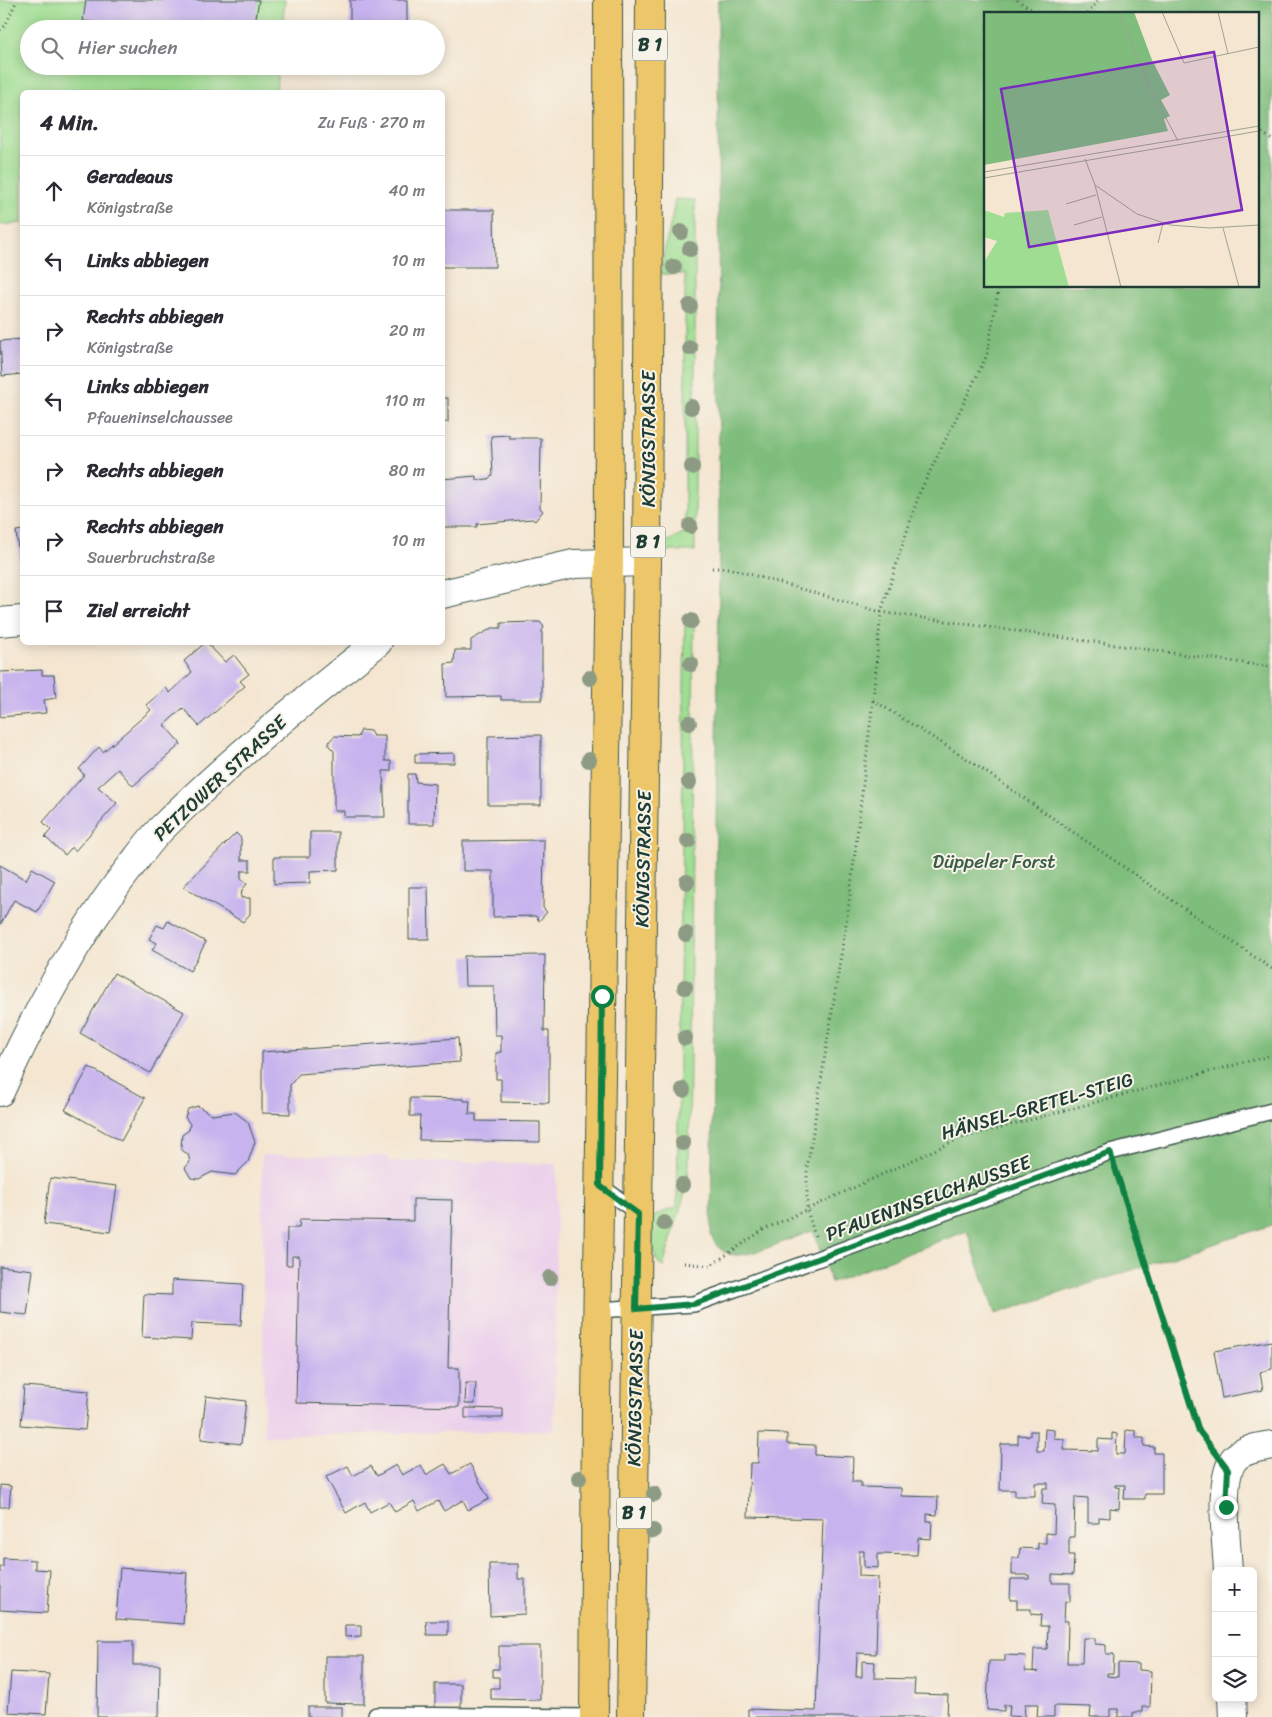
<!DOCTYPE html>
<html lang="de">
<meta charset="utf-8">
<style>
body{margin:0;font-family:Sriracha,sans-serif;background:#f7f7f7;color:#2b2b33}
.controls{position:absolute;right:15px;bottom:15px;display:grid;overflow:hidden;border-radius:8px;box-shadow:0 2px 12px #0003}
.controls button{width:45px;height:45px;display:grid;place-items:center;padding:0;border:0;border-bottom:1px solid #e1e1e2;background:#fff;color:#2b2b33;font:25px sans-serif}
.stop{position:absolute;width:15px;height:15px;margin:-11px;border:4px solid #0b8043;border-radius:50%;background:#fff}
.stop.end{background:#0b8043;border-color:#fff;box-shadow:0 1px 5px #0008}
.list{margin:0;padding:0;list-style:none}
h2{display:flex;justify-content:space-between;align-items:center;height:65px;margin:0;padding:0 20px;font-size:21px}
h2 small{font-size:16px;font-weight:400;color:#7c7c81}
.list li{display:grid;grid-template-columns:32px 1fr auto;gap:15px;align-items:center;box-sizing:border-box;height:70px;padding:0 20px;border-top:1px solid #e1e1e2}
.list b{display:block;font-size:19px;white-space:nowrap}
.list p{margin:0;font-size:16px;white-space:nowrap;color:#7c7c81}
.list em{font-size:16px;font-style:normal;color:#7c7c81}
.icon{flex:none;width:28px;height:28px;fill:none;stroke:currentColor;stroke-width:2;stroke-linecap:round;stroke-linejoin:round}
.map{position:relative;flex:none;width:1272px;height:1717px;overflow:hidden}
.search{position:absolute;background:#fff;box-shadow:0 2px 12px #0003;left:20px;top:20px;width:425px;height:55px;display:flex;align-items:center;gap:12px;box-sizing:border-box;padding:0 18px;border-radius:28px;color:#7c7c81;font-size:19px}
.panel{position:absolute;background:#fff;box-shadow:0 2px 12px #0003;left:20px;top:90px;width:425px;height:555px;border-radius:8px}
.map>svg:first-child{display:block}
</style>
<div class="map">
<svg width="1272" height="1717" viewBox="0 0 1272 1717">
<rect width="100%" height="100%" fill="#f7f3e8"/>
<filter id="ink" filterUnits="userSpaceOnUse"><feTurbulence type="fractalNoise" baseFrequency=".02" numOctaves="2"/><feDisplacementMap in="SourceGraphic" scale="10" xChannelSelector="R" yChannelSelector="G"/><feConvolveMatrix kernelMatrix="1 2 1 2 8 2 1 2 1" color-interpolation-filters="sRGB"/></filter>
<filter id="wash" filterUnits="userSpaceOnUse"><feTurbulence type="fractalNoise" baseFrequency=".0096" numOctaves="4" result="noise"/><feDisplacementMap in="SourceGraphic" scale="20" xChannelSelector="R" yChannelSelector="G"/><feGaussianBlur stdDeviation="1.12" result="paint"/><feColorMatrix in="noise" values="0 0 0 0 0 0 0 0 0 0 0 0 0 0 0 0 0 1.4 0 .05"/><feComposite in="paint" operator="in"/></filter>
<g filter="url(#wash)">
<rect width="100%" height="100%" fill="#f4e6d1"/>
<path fill="#ecd1eb" d="M262,1155L388,1156V1161L557,1164L554,1430L264,1436Z"/>
<g fill="#9fde92" stroke="#5f8e63">
<path d="M0,0H285L282,29H29V66H278L276,92H22V223L0,225Z"/>
<path d="M675,199L695,200V551H666V542L685,532V274H661C663,248 672,225 675,199Z"/>
<path d="M685,616L694,617L689,1163L687,1186L663,1267C649,1257 652,1235 652,1219L655,1215L677,1207Z"/>
</g>
<path fill="#7fbd7c" stroke="#4f7d58" fill-rule="evenodd" d="M718,0H1272V1225L995,1314L967,1231L831,1282L813,1231C796,1236 753,1256 737,1255C724,1255 716,1247 711,1235L719,584ZM986,14H1258V286H986Z"/>
<g id="blocks">
<g fill="#c7b4ee">
<path d="M86,0H259L254,29H99L100,23L83,21Z"/>
<rect x="350" y="0" width="57" height="29"/>
<path d="M350,66H407V69L350,70Z"/>
<path d="M442,210H494L495,267H442Z"/>
<path d="M22,339V374L2,376L0,341Z"/>
<rect x="442" y="398" width="6" height="24"/>
<path d="M509,435V438H541L540,508L543,511L535,521L532,519L477,524V527H442V479L476,476V480L488,479L493,475L491,436Z"/>
<path d="M22,530V565H20L16,531Z"/>
<path d="M535,622H540L544,627L542,631V700H501V696L446,697L445,664L454,663L455,650H471V640L492,628H501V623Z"/>
<path d="M206,642L225,662L234,655L249,674L240,681L245,686L199,726L183,708L164,725L181,744L133,786L118,769L98,787L117,803L75,851L72,847L65,855L45,837L51,830L43,822L84,775L79,769L99,747L103,752L151,710L146,705L166,688L170,693L192,672L184,661Z"/>
<path d="M42,670V675H54L56,698L44,700L46,713L0,717V672Z"/>
<path d="M361,730L370,731L373,736H385V761H391V771H383L385,817H344V811H334V751L329,746V742L334,736L358,737Z"/>
<path d="M541,735V805H488V736Z"/>
<path d="M454,753V763H415V754Z"/>
<path d="M408,774H415L416,782L435,784L434,824H408Z"/>
<path d="M310,832H338V870L310,871V883L274,884V857H310Z"/>
<path d="M236,833L241,838V860H250V871H241V879L247,884L242,890L241,898H250V914L243,922L183,887Z"/>
<path d="M544,840L543,908L547,912L539,921L536,916L493,917V871H463V841Z"/>
<path d="M0,865L26,880L32,868L55,881L37,912L14,900L0,925Z"/>
<path d="M409,887H428L429,939H409Z"/>
<path d="M168,921L206,942L190,971L152,950L157,943L149,939L157,925L164,928Z"/>
<path d="M545,955L544,1031H549V1103L501,1102V1079H496V1053L501,1052V1035H495L494,986H465L464,956Z"/>
<path d="M114,973L184,1012L150,1073L80,1033Z"/>
<path d="M458,1038L460,1062L299,1074L290,1085V1114L262,1113V1052Z"/>
<path d="M89,1067L145,1098L121,1141L65,1110Z"/>
<path d="M410,1098L464,1099V1101H470L469,1114H476V1121L540,1122V1142L419,1140L420,1116H410Z"/>
<path d="M198,1106L212,1115L235,1112L248,1122L255,1142L248,1162L235,1175L212,1172L199,1179L191,1178L185,1168L190,1162L188,1154L181,1150L182,1135L189,1130L190,1124L185,1117L188,1109Z"/>
<path d="M50,1178L117,1186L110,1232L44,1224Z"/>
<path d="M413,1199L452,1200L448,1368H459V1407L296,1403L299,1256H292V1265H286L287,1228H299L300,1219L413,1221Z"/>
<path d="M0,1266L33,1270L27,1315L0,1312Z"/>
<path d="M172,1280L243,1284L241,1325L192,1323L191,1340L142,1337L144,1294L172,1295Z"/>
<path d="M1272,1341V1369L1260,1372L1263,1390L1222,1398L1214,1351Z"/>
<path d="M466,1383H476L475,1404H465Z"/>
<path d="M24,1386L89,1391L85,1430L21,1425Z"/>
<path d="M206,1396L246,1401L241,1444L201,1439Z"/>
<path d="M465,1408L503,1409V1418H465Z"/>
<path d="M1045,1429L1054,1430V1438L1064,1439V1450L1098,1451V1439L1112,1440V1433L1117,1434L1116,1454H1125L1126,1430L1136,1431V1438H1144V1446L1154,1447V1453H1162V1494H1145V1499H1124L1125,1485H1115V1487L1120,1488L1119,1509L1110,1508V1518L1099,1517V1523H1088V1498L1075,1497L1074,1537H1069V1555H1074L1073,1575L1052,1574V1583H1070V1602L1065,1601L1064,1621H1068L1067,1663H1082L1083,1638H1095V1644L1106,1645V1654H1114L1113,1673H1107V1676L1118,1677V1663L1139,1664V1670L1151,1671L1150,1707H1142V1712H1133V1717H1118V1709H1110V1717H1090L1091,1707L1054,1706V1717H1037L1038,1704H1025L1024,1717L1009,1716L1010,1705H1004V1711L987,1710L989,1661H1005V1655L1026,1656L1025,1671L1039,1672L1033,1671L1034,1649H1047L1048,1626H1040L1041,1615L1031,1614V1609H1017V1600H1010L1011,1579H1029V1575H1012V1558H1019L1020,1548L1038,1549V1543H1046V1533L1054,1534L1055,1505L1042,1504L1043,1488H1048V1483H1035V1496H1015V1490H1000L1001,1444H1018V1435L1030,1436V1431H1037V1451H1044Z"/>
<path d="M759,1433L787,1434V1444L815,1445V1455L853,1457L852,1482H861V1487L901,1488V1496L938,1497L937,1515L927,1514V1521H932L931,1539L918,1538L917,1555L878,1554V1568L864,1567V1551H859V1576L878,1577L876,1654L857,1653L856,1677H862V1661L875,1662L874,1678L915,1679L914,1694L948,1695L947,1717H748V1709L816,1711L823,1519L748,1517L750,1463H758Z"/>
<path d="M445,1464L451,1474L470,1464L489,1499L468,1510L463,1500L444,1511L438,1501L419,1511L414,1501L395,1512L389,1502L370,1512L365,1502L346,1513L326,1477L348,1466L353,1476L371,1466L377,1476L396,1465L402,1475L421,1465L426,1475Z"/>
<path d="M0,1485L11,1486L9,1507H0Z"/>
<path d="M3,1558L35,1560V1569L50,1570L47,1613L0,1610V1567H3Z"/>
<path d="M489,1564H518V1579H525V1614L490,1616Z"/>
<path d="M120,1568L187,1573L183,1624L116,1619Z"/>
<path d="M426,1621H448V1635H427Z"/>
<path d="M345,1625H361V1636L345,1637Z"/>
<path d="M98,1641H133V1665H160L159,1717H97Z"/>
<path d="M499,1646H540V1700L491,1699V1688H499V1677H493V1669H499Z"/>
<path d="M325,1656H364V1704L325,1703Z"/>
<path d="M11,1672L49,1674L46,1714L8,1712Z"/>
<rect x="435" y="1684" width="26" height="24"/>
<rect x="308" y="1707" width="34" height="10"/>
</g>
</g>
</g>
<g filter="url(#ink)">
<use href="#blocks" fill-opacity="0" stroke="#3f564c" stroke-width="1"/>
<g fill="none" stroke-linecap="round" stroke-linejoin="round">
<g stroke="#3f564c" stroke-width="18">
<g id="service">
<path d="M600,1186L638,1213"/>
<path d="M598,1310L694,1304L1110,1152L1272,1111"/>
<path d="M376,1715L594,1717"/>
</g>
</g>
<g stroke="#3f564c" stroke-width="30">
<g id="minor">
<path d="M442,594L574,564L647,562"/>
<path d="M0,622L22,620"/>
<path d="M0,1092C36,1012 77,935 131,866C141,853 151,839 162,828C229,761 304,701 378,642"/>
<path d="M1228,1571C1227,1545 1217,1475 1236,1457C1245,1449 1261,1447 1272,1445"/>
<path d="M1232,1698L1233,1717"/>
</g>
</g>
<g stroke="#3f564c" stroke-width="30">
<g id="primary">
<path d="M594,1717L596,1402L609,562L608,0"/>
<path d="M631,1717L647,562L650,0"/>
</g>
</g>
<g stroke="#3f564c" stroke-width="3" stroke-dasharray="1 4" stroke-linecap="butt">
<path d="M1017,0L1038,14"/>
<path d="M1088,14L1098,0"/>
<path d="M0,30L5,26L17,0"/>
<path d="M1258,130L1272,140"/>
<path d="M712,568H728L881,612L1272,667"/>
<path d="M873,700L964,757L1272,969"/>
<path d="M1116,1172L1199,1431L1209,1444"/>
<path d="M815,1236L807,1210V1169L848,911L873,700L881,612L919,494L987,355L999,286"/>
<path d="M684,1263L710,1266L763,1230L958,1139L1272,1055"/>
</g>
<use href="#service" stroke="#fff" stroke-width="15"/>
<use href="#minor" stroke="#fff" stroke-width="28"/>
<use href="#primary" stroke="#ecc669" stroke-width="28"/>
</g>
<g fill="#8d9b85">
<circle cx="681" cy="232" r="8"/>
<circle cx="690" cy="249" r="8"/>
<circle cx="674" cy="267" r="8"/>
<circle cx="690" cy="306" r="8"/>
<circle cx="690" cy="348" r="8"/>
<circle cx="691" cy="407" r="8"/>
<circle cx="692" cy="467" r="8"/>
<circle cx="690" cy="526" r="8"/>
<circle cx="691" cy="621" r="8"/>
<circle cx="691" cy="664" r="8"/>
<circle cx="590" cy="678" r="8"/>
<circle cx="689" cy="723" r="8"/>
<circle cx="589" cy="760" r="8"/>
<circle cx="689" cy="782" r="8"/>
<circle cx="688" cy="841" r="8"/>
<circle cx="687" cy="882" r="8"/>
<circle cx="686" cy="934" r="8"/>
<circle cx="685" cy="987" r="8"/>
<circle cx="685" cy="1038" r="8"/>
<circle cx="683" cy="1090" r="8"/>
<circle cx="683" cy="1143" r="8"/>
<circle cx="682" cy="1185" r="8"/>
<circle cx="664" cy="1223" r="8"/>
<circle cx="550" cy="1278" r="8"/>
<circle cx="579" cy="1478" r="8"/>
<circle cx="654" cy="1494" r="8"/>
<circle cx="653" cy="1531" r="8"/>
</g>
</g>
<g fill="none" stroke-linecap="round" stroke-linejoin="round" filter="url(#ink)">
<path stroke="#0b8043" stroke-width="6" d="M602,996L600,1186L638,1214L636,1309L694,1304L1110,1152L1199,1431L1228,1469L1226,1507"/>
</g>
<g text-anchor="middle" dominant-baseline="central" stroke-width="4" stroke-linejoin="round" paint-order="stroke">
<g fill="#f7f3e8" stroke="#60746a" stroke-width="1">
<rect x="632.5" y="29.5" width="35" height="31" rx="4"/>
<rect x="630.5" y="526.5" width="35" height="31" rx="4"/>
<rect x="616.5" y="1497.5" width="35" height="31" rx="4"/>
</g>
<g font-size="18" font-weight="bold" fill="#1f3d34">
<text x="650" y="45">B 1</text>
<text x="648" y="542">B 1</text>
<text x="634" y="1513">B 1</text>
</g>
<g font-size="19" fill="#1f3d34" stroke="#f7f3e8">
<text transform="translate(648 439) rotate(-90)">KÖNIGSTRASSE</text>
<text transform="translate(220 778) rotate(-43)">PETZOWER STRASSE</text>
<text transform="translate(643 859) rotate(-89)">KÖNIGSTRASSE</text>
<text transform="translate(1037 1106) rotate(-16)">HÄNSEL-GRETEL-STEIG</text>
<text transform="translate(928 1198) rotate(-20)">PFAUENINSELCHAUSSEE</text>
<text transform="translate(635 1398) rotate(-89)">KÖNIGSTRASSE</text>
</g>
<g font-size="19" fill="#395d47" stroke="#f7f3e8">
<text x="994" y="861">Düppeler Forst</text>
</g>
</g>
<g transform="translate(984 12)">
<rect width="275" height="275" fill="#f4e6d1"/>
<path d="M0,198L20,205L21,201L64,198L85,275H0V250L13,229L0,225Z" fill="#9fde92"/>
<path d="M0,0H150L168,48L186,83L177,88L186,104L180,107L184,119L0,153Z" fill="#7fbd7c"/>
<path fill="none" stroke="#9fa292" stroke-width="1" d="M135,0L164,72L194,129M178,0L200,51L275,35M234,0L244,42M245,124L250,151M101,147L111,173L137,275M0,160L275,114M0,166L275,119M111,173L153,202L186,213L226,216L275,213M82,192L112,183M90,213L118,205M239,216L255,275M174,231L179,211"/>
<path fill="#7b2cbf" fill-opacity="0.15" stroke="#7b2cbf" stroke-width="2.5" d="M230,40L258,198L45,235L17,77Z"/>
<rect width="275" height="275" fill="none" stroke="#1f3d34" stroke-width="2.5"/>
</g>
</svg>
<div class="controls">
<button>+</button>
<button>−</button>
<button><svg class="icon" aria-label="layers" viewBox="0 0 24 24"><path d="M12 4l9 5-9 5-9-5zM3 14l9 5 9-5"/></svg></button>
</div>
<div class="stop" style="left:602px;top:996px"></div>
<div class="stop end" style="left:1226px;top:1507px"></div>
<div class="search"><svg class="icon" aria-label="search" viewBox="0 0 24 24"><circle cx="10" cy="10" r="6"/><path d="M15 15l6 6"/></svg>Hier suchen</div>
<section class="panel">
<h2>4 Min.<small>Zu Fuß · 270 m</small></h2>
<ul class="list">
<li><svg class="icon" aria-label="ahead" viewBox="0 0 24 24"><path d="M12 20V5M6 11l6-6 6 6"/></svg><div><b>Geradeaus</b><p>Königstraße</p></div><em>40 m</em></li>
<li><svg class="icon" aria-label="left" viewBox="0 0 24 24"><path d="M17 20v-9H6M10 6l-5 5 5 5"/></svg><div><b>Links abbiegen</b></div><em>10 m</em></li>
<li><svg class="icon" aria-label="right" viewBox="0 0 24 24"><path d="M7 20v-9h11M14 6l5 5-5 5"/></svg><div><b>Rechts abbiegen</b><p>Königstraße</p></div><em>20 m</em></li>
<li><svg class="icon" aria-label="left" viewBox="0 0 24 24"><path d="M17 20v-9H6M10 6l-5 5 5 5"/></svg><div><b>Links abbiegen</b><p>Pfaueninselchaussee</p></div><em>110 m</em></li>
<li><svg class="icon" aria-label="right" viewBox="0 0 24 24"><path d="M7 20v-9h11M14 6l5 5-5 5"/></svg><div><b>Rechts abbiegen</b></div><em>80 m</em></li>
<li><svg class="icon" aria-label="right" viewBox="0 0 24 24"><path d="M7 20v-9h11M14 6l5 5-5 5"/></svg><div><b>Rechts abbiegen</b><p>Sauerbruchstraße</p></div><em>10 m</em></li>
<li><svg class="icon" aria-label="arrive" viewBox="0 0 24 24"><path d="M6 21V4h12l-3 4 3 4H6"/></svg><div><b>Ziel erreicht</b></div></li>
</ul>
</section>
</div>
